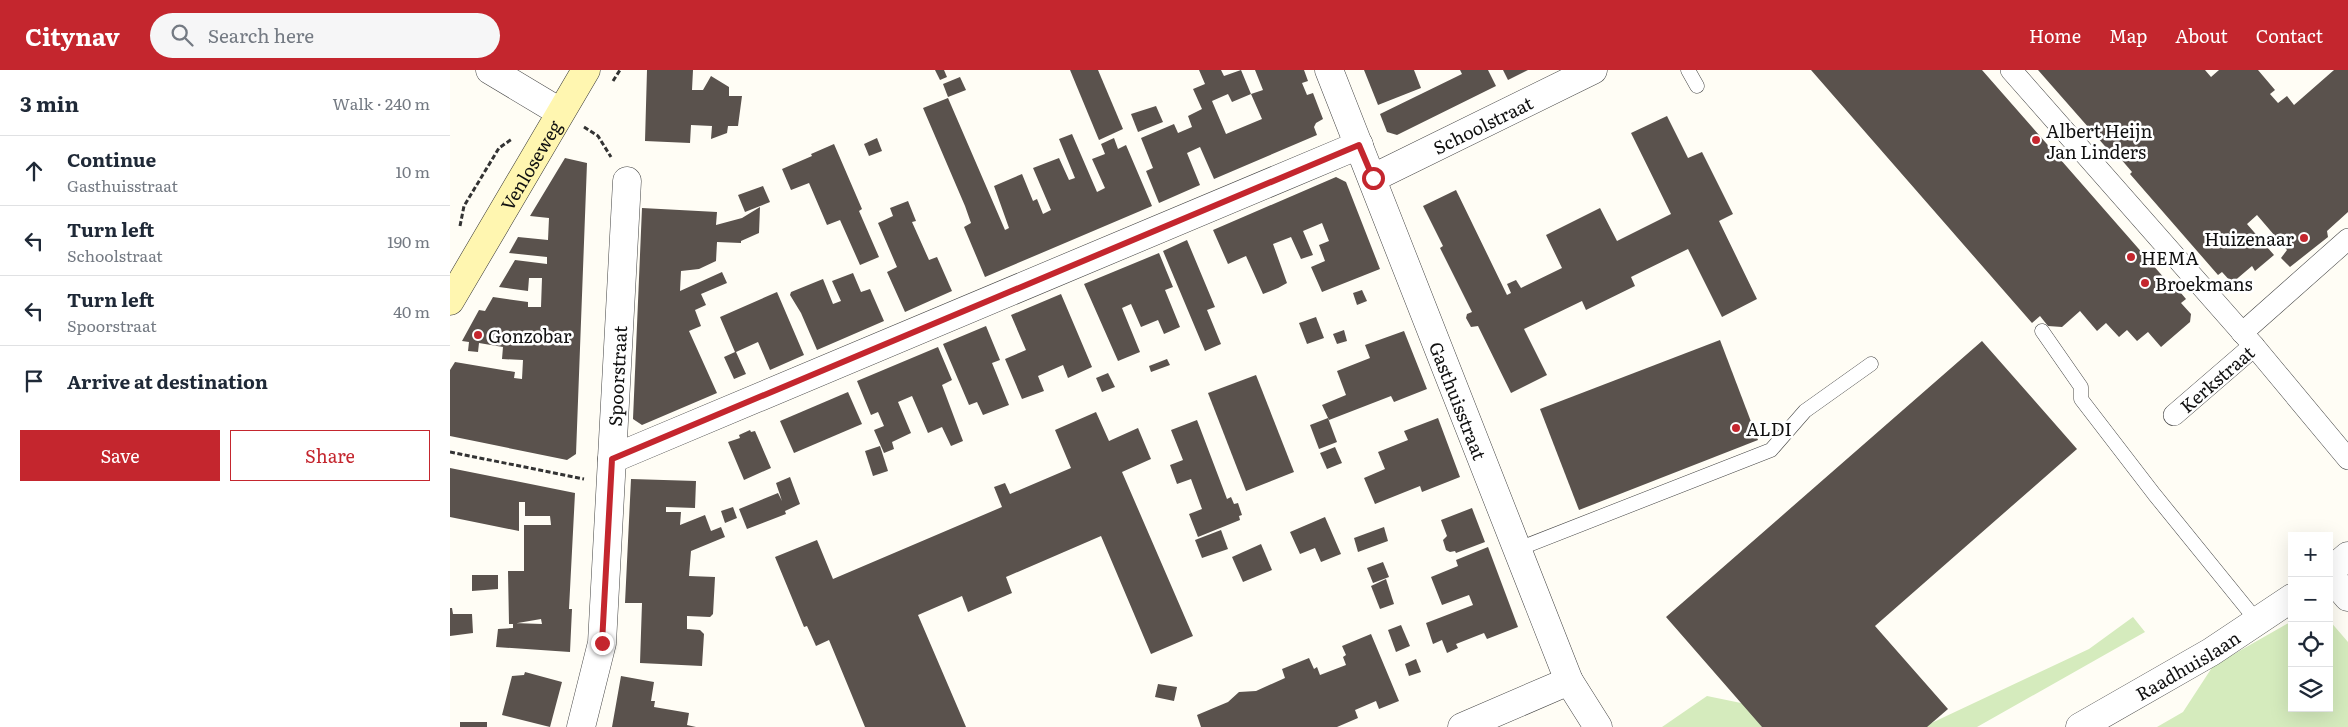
<!DOCTYPE html>
<meta charset="utf-8">
<style>
body{margin:0;font-family:Literata,serif;background:#f6f6f7;color:#1f2937}
.controls{position:absolute;right:15px;bottom:15px;display:grid;overflow:hidden;border-radius:0px;box-shadow:0 5px 20px #0002}
.controls button{width:45px;height:45px;display:grid;place-items:center;padding:0;border:0;border-bottom:1px solid #e0e1e3;background:#fff;color:#1f2937;font:25px sans-serif}
.stop{position:absolute;width:15px;height:15px;margin:-11px;border:4px solid #c4262e;border-radius:50%;background:#fff}
.stop.end{background:#c4262e;border-color:#fff;box-shadow:0 1px 5px #0008}
.list{margin:0;padding:0;list-style:none}
h2{display:flex;justify-content:space-between;align-items:center;height:65px;margin:0;padding:0 20px;font-size:21px}
h2 small{font-size:16px;font-weight:400;color:#747a83}
.list li{display:grid;grid-template-columns:32px 1fr auto;gap:15px;align-items:center;box-sizing:border-box;height:70px;padding:0 20px;border-top:1px solid #e0e1e3}
.list b{display:block;font-size:19px;white-space:nowrap}
.list p{margin:0;font-size:16px;white-space:nowrap;color:#747a83}
.list em{font-size:16px;font-style:normal;color:#747a83}
.actions{display:flex;gap:10px;padding:15px 20px}
.actions a{flex:1;padding:11px 0;border:1px solid #c4262e;border-radius:0px;text-align:center;font-size:18px;color:#c4262e}
.actions .main{background:#c4262e;color:#fff}
.icon{flex:none;width:28px;height:28px;fill:none;stroke:currentColor;stroke-width:2;stroke-linecap:round;stroke-linejoin:round}
.map{position:relative;flex:none;width:1898px;height:657px;overflow:hidden}
header{display:flex;align-items:center;gap:30px;box-sizing:border-box;height:70px;padding:0 25px;background:#c4262e;color:#fff}
header strong{font-size:24px}
nav{display:flex;gap:28px;margin-inline-start:auto;font-size:18px}
.search{width:350px;height:45px;background:#f6f6f7;display:flex;align-items:center;gap:12px;box-sizing:border-box;padding:0 18px;border-radius:28px;color:#747a83;font-size:19px}
main{display:flex}
aside{flex:1;background:#fff}
.map>svg:first-child{display:block}
</style>
<header>
<strong>Citynav</strong>
<div class="search"><svg class="icon" aria-label="search" viewBox="0 0 24 24"><circle cx="10" cy="10" r="6"/><path d="M15 15l6 6"/></svg>Search here</div>
<nav><a>Home</a><a>Map</a><a>About</a><a>Contact</a></nav>
</header>
<main>
<aside>
<h2>3 min<small>Walk · 240 m</small></h2>
<ul class="list">
<li><svg class="icon" aria-label="ahead" viewBox="0 0 24 24"><path d="M12 20V5M6 11l6-6 6 6"/></svg><div><b>Continue</b><p>Gasthuisstraat</p></div><em>10 m</em></li>
<li><svg class="icon" aria-label="left" viewBox="0 0 24 24"><path d="M17 20v-9H6M10 6l-5 5 5 5"/></svg><div><b>Turn left</b><p>Schoolstraat</p></div><em>190 m</em></li>
<li><svg class="icon" aria-label="left" viewBox="0 0 24 24"><path d="M17 20v-9H6M10 6l-5 5 5 5"/></svg><div><b>Turn left</b><p>Spoorstraat</p></div><em>40 m</em></li>
<li><svg class="icon" aria-label="arrive" viewBox="0 0 24 24"><path d="M6 21V4h12l-3 4 3 4H6"/></svg><div><b>Arrive at destination</b></div></li>
</ul>
<div class="actions"><a class="main">Save</a><a>Share</a></div>
</aside>
<div class="map">
<svg width="1898" height="657" viewBox="0 0 1898 657">
<rect width="100%" height="100%" fill="#fffdf5"/>
<g fill="#d5ebbd">
<path d="M1683,547L1695,562L1527,657H1473L1639,579Z"/>
<path d="M1879,550L1898,572V657H1707L1733,642L1763,596L1842,551V638H1879Z"/>
<path d="M1257,626L1407,657H1212Z"/>
</g>
<g fill="#5a524d">
<path d="M197,0H243L242,20H253L261,6L279,17V26H292L288,56H278L277,63L261,69L262,56L241,55L240,73L195,71Z"/>
<path d="M485,0H494L497,7L490,10Z"/>
<path d="M620,0H648L673,59L649,70Z"/>
<path d="M749,0H771L774,6L791,0L801,24L782,32L778,24L762,31L776,64L812,49L801,24L813,20L805,0H854L858,11L852,13L857,25L863,23L873,49L866,53L864,57L867,65L764,109L750,77L737,83L750,115L709,133L696,101L703,98L691,68L724,54L728,63L742,57L738,46L752,39L743,19L755,14Z"/>
<path d="M914,0H964L971,18L928,35Z"/>
<path d="M1010,0H1038L1046,16L947,65L937,62L930,44L1012,4Z"/>
<path d="M1053,0H1078L1058,10Z"/>
<path d="M1361,0H1532L1723,218L1725,216L1736,229L1731,233L1741,244L1740,252L1711,277L1698,262L1687,271L1677,260L1669,267L1656,253L1647,261L1630,241L1612,257L1598,256L1590,246L1582,253Z"/>
<path d="M1588,0H1755L1761,7L1769,0H1808L1825,20L1820,24L1828,33L1837,26L1844,35L1884,0H1898V142L1877,161L1878,167L1840,197L1831,188L1837,180L1807,145L1797,154L1824,185L1805,201L1802,196L1782,213L1772,202L1768,205L1680,104L1682,102L1670,88L1668,91Z"/>
<path d="M510,7L516,20L498,27L493,14Z"/>
<path d="M498,28L555,160L559,158L544,116L572,104L583,131L587,129L593,144L601,140L583,98L609,88L619,110L625,108L609,69L622,64L647,122L655,118L642,89L655,84L651,74L664,68L668,79L676,75L702,136L535,207L514,157L521,153L515,136L473,38Z"/>
<path d="M706,36L713,52L688,62L681,44Z"/>
<path d="M1217,46L1238,88L1252,82L1283,144L1269,151L1307,229L1272,247L1238,179L1181,207L1185,216L1136,240L1132,231L1074,259L1097,305L1061,323L1028,256L1021,257L1016,248L1017,244L1022,242L990,178L993,176L973,136L1006,120L1057,225L1061,223L1057,214L1066,210L1071,218L1112,198L1096,165L1150,138L1167,171L1221,144L1181,63Z"/>
<path d="M427,68L432,81L419,86L414,74Z"/>
<path d="M384,74L412,139L409,141L429,187L410,195L390,150L377,155L359,113L341,120L332,99L362,86L361,84Z"/>
<path d="M115,88L137,93L126,384L117,390L0,366V300L5,292L65,302L64,308L72,309L73,290L52,289L53,277L29,273L28,282L18,281L19,272L12,271L29,240L35,241L43,227L78,232V237H91L92,208H79L78,221L49,217L65,190L97,194V187L59,183L68,167L98,170L99,148L80,146Z"/>
<path d="M886,107L896,112L930,199L872,222L861,197L875,191L869,175L879,171L872,153L853,161L863,185L851,189L841,167L823,174L837,213L828,218L813,224L796,186L778,194L763,160Z"/>
<path d="M313,116L320,132L295,142L288,125Z"/>
<path d="M458,131L466,151L462,152L479,190L487,187L502,221L455,242L437,202L447,197L428,153L443,146L440,138Z"/>
<path d="M310,137L309,163L291,171V173L267,172L266,191L249,199L231,201L230,221L272,202L277,213L251,224L256,235L245,240L251,256L239,261L267,323L192,355L183,349L192,138L267,142L266,155L292,148Z"/>
<path d="M737,170L765,237L757,240L771,274L755,281L713,181Z"/>
<path d="M709,183L723,217L715,220L730,257L714,264L708,250L691,257L681,234L672,238L690,282L668,291L634,214Z"/>
<path d="M403,203L411,222L420,219L434,251L367,280L351,243L340,225L341,222L373,209L383,234L391,231L382,211Z"/>
<path d="M912,220L917,231L907,235L903,223Z"/>
<path d="M327,222L354,285L320,300L308,272L286,282L296,304L284,309L274,287L285,282L270,247Z"/>
<path d="M611,224L642,297L618,308L613,295L588,306L594,321L572,329L555,289L576,280L561,245Z"/>
<path d="M866,247L874,268L857,274L849,253Z"/>
<path d="M536,256L550,290L542,293L559,335L533,345L527,332L519,335L493,274Z"/>
<path d="M894,260L897,271L887,274L883,264Z"/>
<path d="M954,261L977,319L944,332L941,326L879,350L872,335L896,325L887,301L920,288L915,275Z"/>
<path d="M1270,270L1308,370L1129,440L1090,339Z"/>
<path d="M1532,271L1627,379L1425,556L1498,639L1477,657H1312L1216,547Z"/>
<path d="M488,277L502,310L492,315L513,371L501,376L492,357L478,363L462,326L448,332L461,363L442,372L444,379L434,383L424,360L434,356L428,342L421,345L407,311Z"/>
<path d="M717,289L720,295L701,302L699,296Z"/>
<path d="M658,303L665,317L652,322L646,308Z"/>
<path d="M806,305L844,402L796,421L758,323Z"/>
<path d="M398,322L412,354L344,383L330,351Z"/>
<path d="M646,342L659,371L688,358L701,389L672,402L743,566L701,584L651,466L556,507L562,523L518,542L512,526L468,545L516,657H415L379,570L366,576L357,556L354,557L325,487L367,470L383,509L552,437L544,417L555,413L560,424L621,398L605,360Z"/>
<path d="M878,348L887,372L869,379L860,355Z"/>
<path d="M988,348L1010,407L972,422L970,416L925,434L914,408L935,399L928,382L958,370L954,361Z"/>
<path d="M747,350L777,429L781,427L784,434L788,433L792,445L789,446L790,450L748,467L739,444L752,439L741,409L727,414L720,395L733,390L721,360Z"/>
<path d="M300,360L301,362L305,361L321,398L294,410L278,372L290,368L289,365Z"/>
<path d="M430,376L438,401L423,406L415,381Z"/>
<path d="M885,377L892,393L877,399L870,383Z"/>
<path d="M0,398L125,423L119,539H122L120,582L46,577L48,559L63,558V553L92,554L91,549L62,554H59L58,501H74V455H101L100,446H75V432H69V461L0,447Z"/>
<path d="M340,407L350,434L335,441L336,444L297,459L289,439L328,423L332,431L326,413Z"/>
<path d="M181,409L246,411L245,438L216,437V442H231L230,455L255,445L261,461L271,457L275,467L241,481L239,506L265,507L263,544L260,547L237,546V559L250,560L254,564L252,596L190,593L192,533H175Z"/>
<path d="M283,437L287,448L275,453L271,441Z"/>
<path d="M1022,438L1035,472L1006,483L1005,481L1000,482L996,480L993,470L997,466L991,450Z"/>
<path d="M875,447L891,484L871,492L865,478L850,484L840,462Z"/>
<path d="M934,457L938,471L908,482L904,468Z"/>
<path d="M771,460L778,479L752,488L745,470Z"/>
<path d="M811,474L822,500L793,512L782,487Z"/>
<path d="M1038,477L1068,557L1037,569L1034,563L1006,574L1008,578L997,583L992,570L983,574L976,553L1023,535L1019,525L992,535L981,507L1008,496L1006,490Z"/>
<path d="M933,492L939,507L923,513L917,498Z"/>
<path d="M22,505H48V519L22,521Z"/>
<path d="M936,509L944,534L930,539L921,516Z"/>
<path d="M0,538H2L3,544H22L23,563L0,566Z"/>
<path d="M951,555L960,576L946,582L938,560Z"/>
<path d="M921,564L949,631L929,639L926,631L905,640L908,648L887,657H751L747,645L778,632L789,622L806,621L835,608L832,599L859,588L864,599L867,597L870,605L896,595L893,587L896,585L892,576Z"/>
<path d="M966,589L971,602L959,606L955,594Z"/>
<path d="M75,602L112,612L100,657L52,645L62,606L74,605Z"/>
<path d="M171,606L204,612L201,631H205L204,637L239,643L237,655L246,657H162Z"/>
<path d="M708,614L727,617L724,631L705,627Z"/>
<rect x="10" y="652" width="27" height="5"/>
</g>
<g fill="none" stroke-linecap="round" stroke-linejoin="round">
<g stroke="#444" stroke-width="15">
<g id="service">
<path d="M1238,0L1247,16"/>
<path d="M1592,261L1631,317V329L1704,424L1807,551"/>
<path d="M1068,479L1321,380L1355,341L1421,294"/>
</g>
</g>
<g stroke="#444" stroke-width="22">
<g id="pedestrian">
<path d="M1561,0L1804,276L1898,389"/>
<path d="M1792,263L1898,169"/>
<path id="s1" d="M1724,345L1804,276"/>
</g>
</g>
<g stroke="#444" stroke-width="29">
<g id="minor">
<path d="M40,0L110,42"/>
<path id="s2" d="M879,0L1119,611L1148,657"/>
<path id="s3" d="M923,108L1143,0"/>
<path d="M162,389L909,75"/>
<path d="M1879,502L1898,486"/>
<path d="M1879,505L1898,527"/>
<path id="s4" d="M131,657L152,573L177,111"/>
<path d="M1012,657L1119,611"/>
<path id="s5" d="M1630,657L1761,582L1842,528"/>
</g>
</g>
<g stroke="#333" stroke-width="29">
<g id="secondary">
<path id="s6" d="M0,231L136,0"/>
</g>
</g>
<g stroke="#333" stroke-width="3" stroke-dasharray="5 2.5" stroke-linecap="butt">
<path d="M163,11L170,0"/>
<path d="M134,57L148,66L161,87"/>
<path d="M10,156L14,136L49,78L62,69"/>
<path d="M0,382L134,409"/>
</g>
<use href="#service" stroke="#fff" stroke-width="14"/>
<use href="#pedestrian" stroke="#fff" stroke-width="21"/>
<use href="#minor" stroke="#fff" stroke-width="28"/>
<use href="#secondary" stroke="#fff6b0" stroke-width="28"/>
</g>
<g fill="none" stroke-linecap="round" stroke-linejoin="round">
<path stroke="#c4262e" stroke-width="6" d="M152,573L162,389L909,75L923,108"/>
</g>
<g fill="#c4262e" stroke="#fff" stroke-width="2">
<circle cx="1586" cy="70" r="5"/>
<circle cx="1854" cy="168" r="5"/>
<circle cx="1681" cy="187" r="5"/>
<circle cx="1695" cy="213" r="5"/>
<circle cx="28" cy="265" r="5"/>
<circle cx="1286" cy="358" r="5"/>
</g>
<g text-anchor="middle" dominant-baseline="central" stroke-width="5" stroke-linejoin="round" paint-order="stroke">
<g font-size="18" fill="#111" stroke="#fff">
<text stroke="none"><textPath href="#s3" startOffset="122">Schoolstraat</textPath></text>
<text stroke="none"><textPath href="#s6" startOffset="158">Venloseweg</textPath></text>
<text stroke="none"><textPath href="#s4" startOffset="354">Spoorstraat</textPath></text>
<text stroke="none"><textPath href="#s1" startOffset="56">Kerkstraat</textPath></text>
<text stroke="none"><textPath href="#s2" startOffset="355">Gasthuisstraat</textPath></text>
<text stroke="none"><textPath href="#s5" startOffset="124">Raadhuislaan</textPath></text>
</g>
<g font-size="18" fill="#111" stroke="#fff" text-anchor="start">
<text x="1596" y="60">Albert Heijn<tspan x="1596" dy="21">Jan Linders</tspan></text>
<text x="1844" y="168" text-anchor="end">Huizenaar</text>
<text x="1691" y="187">HEMA</text>
<text x="1705" y="213">Broekmans</text>
<text x="38" y="265">Gonzobar</text>
<text x="1296" y="358">ALDI</text>
</g>
</g>
</svg>
<div class="controls">
<button>+</button>
<button>−</button>
<button><svg class="icon" aria-label="locate" viewBox="0 0 24 24"><circle cx="12" cy="12" r="6"/><path d="M12 2v4M12 18v4M2 12h4M18 12h4"/></svg></button>
<button><svg class="icon" aria-label="layers" viewBox="0 0 24 24"><path d="M12 4l9 5-9 5-9-5zM3 14l9 5 9-5"/></svg></button>
</div>
<div class="stop" style="left:923px;top:108px"></div>
<div class="stop end" style="left:152px;top:573px"></div>
</div>
</main>
